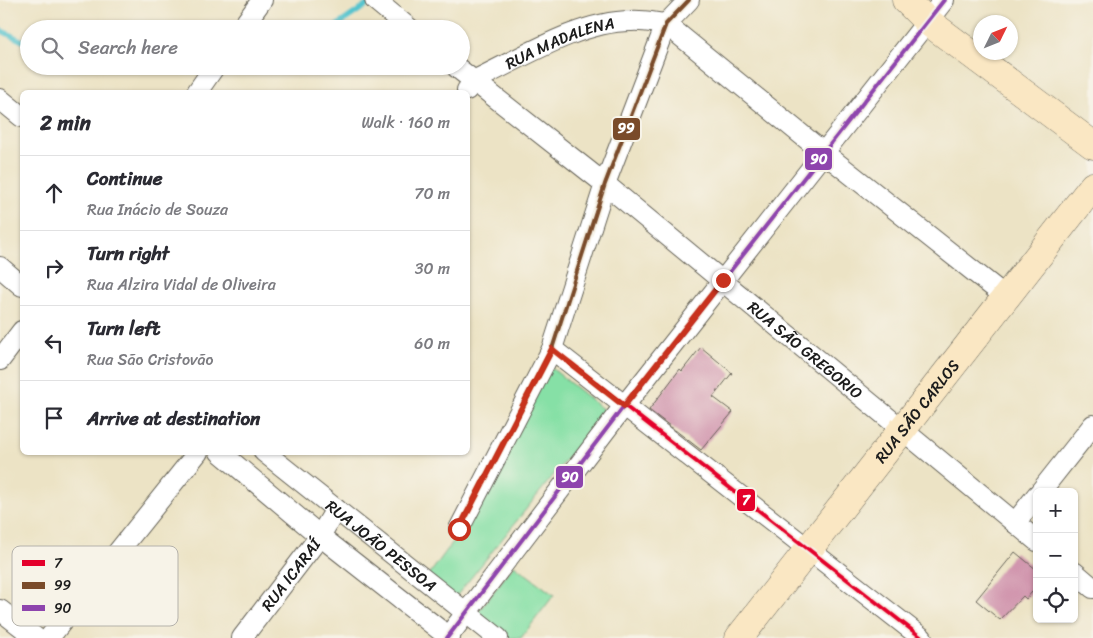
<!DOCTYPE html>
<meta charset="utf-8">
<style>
body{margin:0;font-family:Sriracha,sans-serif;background:#f2f2f3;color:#2b2b33}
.controls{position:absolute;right:15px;bottom:15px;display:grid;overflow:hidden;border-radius:8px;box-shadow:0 1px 4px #0004}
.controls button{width:45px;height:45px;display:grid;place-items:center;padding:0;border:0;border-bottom:1px solid #e1e1e2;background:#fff;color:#2b2b33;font:25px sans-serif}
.compass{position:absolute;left:973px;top:15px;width:45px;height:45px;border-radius:50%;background:#fff;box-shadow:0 1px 4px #0004;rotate:47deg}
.stop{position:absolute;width:15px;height:15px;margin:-11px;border:4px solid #c8321e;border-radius:50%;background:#fff}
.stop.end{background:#c8321e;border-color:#fff;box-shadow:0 1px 5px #0008}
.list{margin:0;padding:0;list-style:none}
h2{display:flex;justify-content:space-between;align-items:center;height:65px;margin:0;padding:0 20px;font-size:21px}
h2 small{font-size:16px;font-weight:400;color:#7c7c81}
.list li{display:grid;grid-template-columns:32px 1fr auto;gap:15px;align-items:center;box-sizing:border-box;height:75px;padding:0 20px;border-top:1px solid #e1e1e2}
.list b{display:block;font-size:19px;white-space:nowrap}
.list p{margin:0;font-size:16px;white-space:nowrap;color:#7c7c81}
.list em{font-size:16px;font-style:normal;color:#7c7c81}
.icon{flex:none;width:28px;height:28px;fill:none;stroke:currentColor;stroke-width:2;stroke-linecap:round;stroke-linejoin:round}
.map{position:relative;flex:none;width:1093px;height:638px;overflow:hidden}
.search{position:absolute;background:#fff;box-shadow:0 1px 4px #0004;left:20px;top:20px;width:450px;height:55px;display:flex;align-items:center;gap:12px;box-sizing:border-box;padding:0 18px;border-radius:28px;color:#7c7c81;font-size:19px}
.panel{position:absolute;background:#fff;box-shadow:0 1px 4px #0004;left:20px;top:90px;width:450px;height:365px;border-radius:8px}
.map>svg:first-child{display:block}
</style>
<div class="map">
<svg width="1093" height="638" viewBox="0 0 1093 638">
<rect width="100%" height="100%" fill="#f7f3e8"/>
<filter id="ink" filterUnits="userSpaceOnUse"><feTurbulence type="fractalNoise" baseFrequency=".02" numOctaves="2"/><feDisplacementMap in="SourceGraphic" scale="10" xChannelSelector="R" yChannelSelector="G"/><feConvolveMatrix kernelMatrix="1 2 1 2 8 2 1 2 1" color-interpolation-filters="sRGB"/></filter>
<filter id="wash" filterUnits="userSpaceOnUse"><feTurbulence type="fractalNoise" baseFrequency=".0096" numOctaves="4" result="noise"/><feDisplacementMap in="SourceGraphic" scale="20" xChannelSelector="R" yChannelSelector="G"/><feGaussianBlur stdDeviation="1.12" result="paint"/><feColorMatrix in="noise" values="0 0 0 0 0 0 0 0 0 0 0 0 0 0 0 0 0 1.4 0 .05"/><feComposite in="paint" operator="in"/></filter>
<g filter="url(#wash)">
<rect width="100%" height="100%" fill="#ece3c5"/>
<g fill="#86e0a6" stroke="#517e61">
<path d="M549,366L605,411L454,599L428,576L461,531Z"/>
<path d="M514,565L554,595L521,638H506L476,615Z"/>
</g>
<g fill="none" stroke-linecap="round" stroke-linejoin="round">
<g stroke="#57c4ce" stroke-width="5.5">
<path d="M332,29L371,2"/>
<path d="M0,30L29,44"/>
</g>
</g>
<g id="blocks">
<g fill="#d196ae">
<path d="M701,347L732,373L713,397L733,412L701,450L649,410L680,369L682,371Z"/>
<path d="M1015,552L1037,570V586L1026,599L1023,596L1000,620L976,600Z"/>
</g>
</g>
</g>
<g filter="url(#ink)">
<use href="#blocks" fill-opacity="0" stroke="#656257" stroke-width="1"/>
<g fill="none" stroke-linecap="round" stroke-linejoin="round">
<g stroke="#656257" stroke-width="22">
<g id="street">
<path d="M375,0L410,29"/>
<path d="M666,24L824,153L1006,297"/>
<path d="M241,29L262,0"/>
<path id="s1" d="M455,66L605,184L1037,541"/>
<path id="s2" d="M467,90L473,81C520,59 579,21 631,21C643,20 655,23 666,24"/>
<path d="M197,92L215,66"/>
<path d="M0,99L22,117"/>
<path d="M0,267L22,286"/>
<path d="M552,349L922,638"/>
<path d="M0,360L22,331"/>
<path d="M220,452L320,536L450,638"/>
<path id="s3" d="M264,452L498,638"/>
<path d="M1040,492L1093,425"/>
<path d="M1015,523L1037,495"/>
<path d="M459,529L552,349L605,184L666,24L689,0"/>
<path d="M1074,572L1093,588"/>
<path d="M0,610L36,638"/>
<path d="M49,638L198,452"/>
<path id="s4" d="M242,638L320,536L336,509"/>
<path d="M447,638L624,406L944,0"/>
</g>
</g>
<g stroke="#656257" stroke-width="29">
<g id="secondary">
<path d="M906,0L927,21L1093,145"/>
<path id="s5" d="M739,638L1093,186"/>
</g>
</g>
<use href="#street" stroke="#fff" stroke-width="20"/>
<use href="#secondary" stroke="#fae7c3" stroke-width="28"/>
<g stroke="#f7f3e8" stroke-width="8">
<path id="bus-1" d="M570,363L922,638"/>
</g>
<g stroke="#f7f3e8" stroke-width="8">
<path id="bus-2" d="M459,529L552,349L605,184L666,24L689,0"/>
</g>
<g stroke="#f7f3e8" stroke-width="8">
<path id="bus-3" d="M447,638L624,406L944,0"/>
</g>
<use href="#bus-1" stroke="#e4002b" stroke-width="4"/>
<use href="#bus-2" stroke="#7a4b2a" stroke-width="4"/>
<use href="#bus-3" stroke="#8e44ad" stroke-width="4"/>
</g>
</g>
<g fill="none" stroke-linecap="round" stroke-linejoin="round" filter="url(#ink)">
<path stroke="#c8321e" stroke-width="6" d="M459,529L552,349L624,406L723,280"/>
</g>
<g text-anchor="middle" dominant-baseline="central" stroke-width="4" stroke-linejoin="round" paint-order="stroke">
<g font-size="16" fill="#1c1c1c" stroke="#f7f3e8">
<text stroke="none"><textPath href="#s2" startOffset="106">RUA MADALENA</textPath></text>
<text stroke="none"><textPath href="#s1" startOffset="451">RUA SÃO GREGORIO</textPath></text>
<text stroke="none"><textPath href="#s5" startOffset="288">RUA SÃO CARLOS</textPath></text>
<text stroke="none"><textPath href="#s3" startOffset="150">RUA JOÃO PESSOA</textPath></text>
<text stroke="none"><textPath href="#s4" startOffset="80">RUA ICARAÍ</textPath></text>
</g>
</g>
<rect x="12" y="546" width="166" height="80" rx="8" fill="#f7f3e8" stroke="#b5b2ab" stroke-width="1"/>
<rect x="22" y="560" width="23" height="6" fill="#e4002b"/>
<rect x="22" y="582" width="23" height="7" fill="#7a4b2a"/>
<rect x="22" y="605" width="23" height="6" fill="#8e44ad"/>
<g font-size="14" fill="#1c1c1c">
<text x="54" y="568">7</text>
<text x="54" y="590">99</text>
<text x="54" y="613">90</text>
</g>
<g stroke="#f7f3e8" stroke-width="2">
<rect x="612" y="117" width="29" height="24" rx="5" fill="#7a4b2a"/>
<rect x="804" y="147" width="29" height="24" rx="5" fill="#8e44ad"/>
<rect x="555" y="465" width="29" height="24" rx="5" fill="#8e44ad"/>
<rect x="736" y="488" width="20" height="24" rx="5" fill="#e4002b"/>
</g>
<g font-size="14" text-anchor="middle" font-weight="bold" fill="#fff">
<text x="626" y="133">99</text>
<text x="819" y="164">90</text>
<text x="570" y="482">90</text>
<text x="746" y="505">7</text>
</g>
</svg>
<div class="controls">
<button>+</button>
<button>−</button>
<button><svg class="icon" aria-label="locate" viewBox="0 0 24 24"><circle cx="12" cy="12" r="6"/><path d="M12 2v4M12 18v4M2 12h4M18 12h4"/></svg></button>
</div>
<svg class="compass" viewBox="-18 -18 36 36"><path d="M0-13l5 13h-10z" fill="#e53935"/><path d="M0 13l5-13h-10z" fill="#7c7c81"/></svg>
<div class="stop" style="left:459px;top:529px"></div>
<div class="stop end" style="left:723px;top:280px"></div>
<div class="search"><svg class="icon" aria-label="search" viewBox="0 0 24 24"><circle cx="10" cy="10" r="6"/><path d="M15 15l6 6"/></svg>Search here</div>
<section class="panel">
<h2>2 min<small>Walk · 160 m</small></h2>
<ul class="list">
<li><svg class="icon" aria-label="ahead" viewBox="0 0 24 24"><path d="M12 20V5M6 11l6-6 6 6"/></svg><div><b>Continue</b><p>Rua Inácio de Souza</p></div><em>70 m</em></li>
<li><svg class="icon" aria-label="right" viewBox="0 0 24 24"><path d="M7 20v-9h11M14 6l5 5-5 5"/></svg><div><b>Turn right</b><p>Rua Alzira Vidal de Oliveira</p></div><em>30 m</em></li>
<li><svg class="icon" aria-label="left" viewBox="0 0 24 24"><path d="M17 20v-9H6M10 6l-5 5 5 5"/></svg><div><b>Turn left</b><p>Rua São Cristovão</p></div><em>60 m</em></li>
<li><svg class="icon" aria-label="arrive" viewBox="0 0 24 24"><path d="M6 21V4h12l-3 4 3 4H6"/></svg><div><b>Arrive at destination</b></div></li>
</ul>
</section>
</div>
